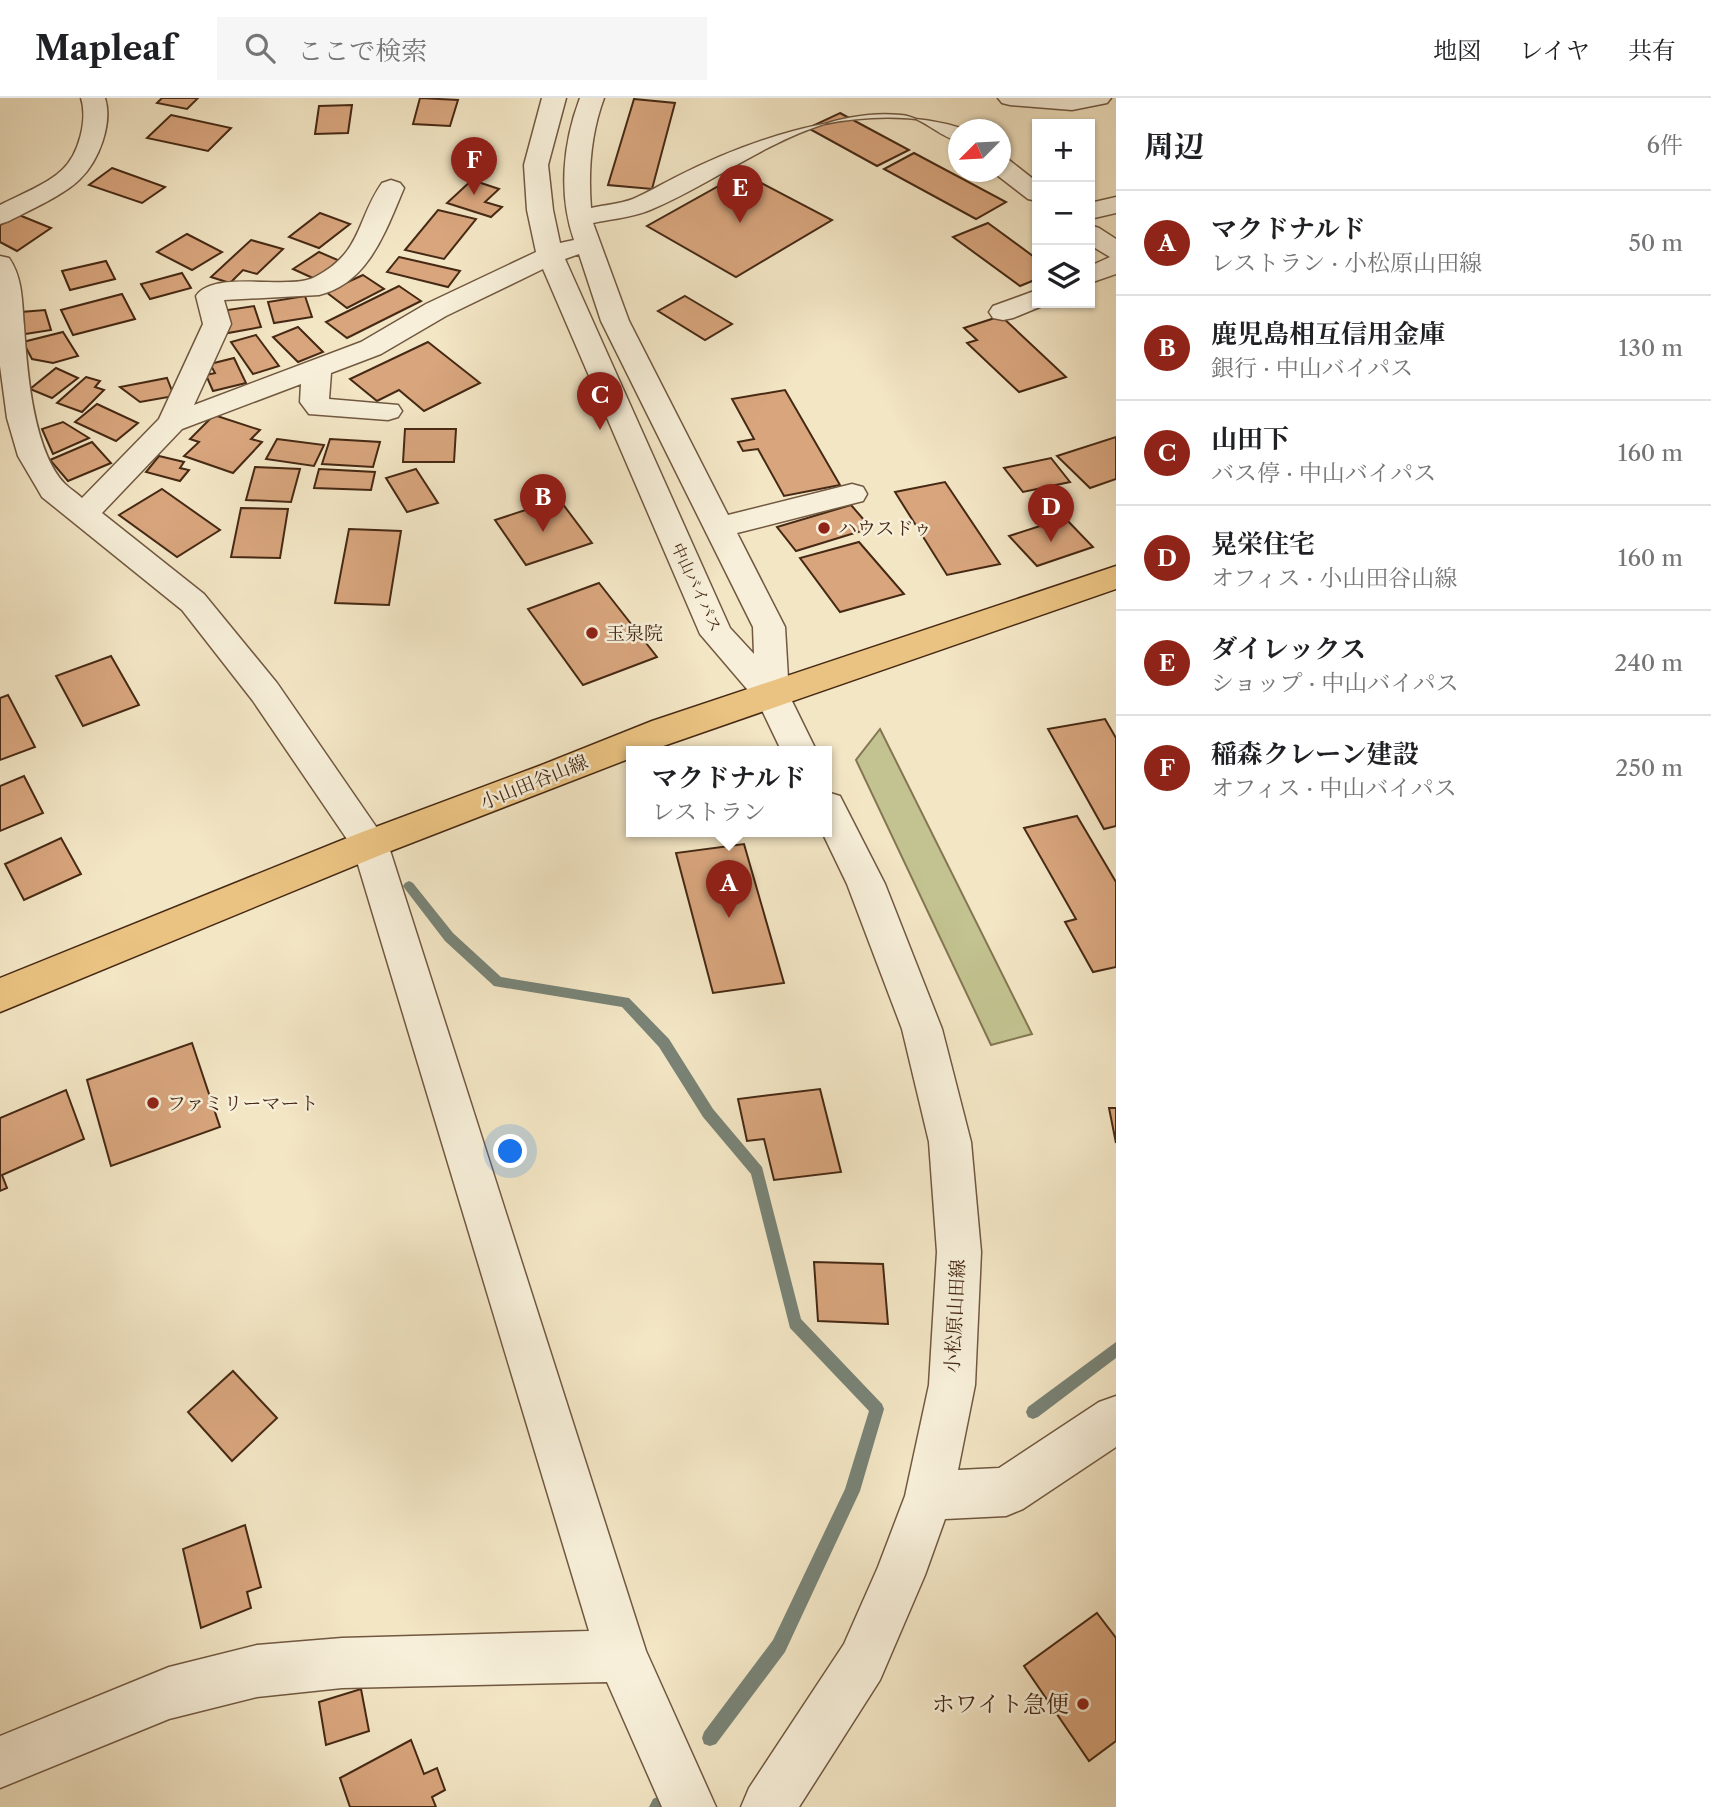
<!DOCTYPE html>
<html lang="ja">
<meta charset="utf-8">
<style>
body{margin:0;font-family:"Libre Caslon Text","Noto Serif JP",serif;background:#f6f6f6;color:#202124}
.controls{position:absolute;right:21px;top:21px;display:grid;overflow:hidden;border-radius:0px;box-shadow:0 2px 5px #0004}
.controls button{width:63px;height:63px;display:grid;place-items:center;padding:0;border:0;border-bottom:2px solid #e0e0e0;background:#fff;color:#202124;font:35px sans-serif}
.compass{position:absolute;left:948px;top:21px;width:63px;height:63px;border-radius:50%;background:#fff;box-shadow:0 2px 5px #0004;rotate:246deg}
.you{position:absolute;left:511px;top:1054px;width:24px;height:24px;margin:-18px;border:5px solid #fff;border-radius:50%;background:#1a73e8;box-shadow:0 0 0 10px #1a73e833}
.badge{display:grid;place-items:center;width:46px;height:46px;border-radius:50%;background:#8f2418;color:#fff;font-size:23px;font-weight:700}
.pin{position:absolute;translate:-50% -58px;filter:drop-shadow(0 2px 4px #0008)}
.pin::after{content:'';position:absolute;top:37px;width:24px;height:21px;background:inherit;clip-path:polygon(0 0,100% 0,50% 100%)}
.popup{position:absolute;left:626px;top:648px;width:206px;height:91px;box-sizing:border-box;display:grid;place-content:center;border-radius:0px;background:#fff;filter:drop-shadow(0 2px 5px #0005);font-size:23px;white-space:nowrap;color:#757577}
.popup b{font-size:26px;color:#202124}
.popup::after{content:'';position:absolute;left:50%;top:100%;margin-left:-14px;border:14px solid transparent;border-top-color:#fff}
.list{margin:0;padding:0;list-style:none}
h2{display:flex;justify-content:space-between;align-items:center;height:91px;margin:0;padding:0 28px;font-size:30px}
h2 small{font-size:23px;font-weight:400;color:#757577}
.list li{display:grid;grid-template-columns:46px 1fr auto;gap:21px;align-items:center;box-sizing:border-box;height:105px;padding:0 28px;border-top:2px solid #e0e0e0}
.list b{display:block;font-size:26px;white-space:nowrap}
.list p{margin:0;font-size:23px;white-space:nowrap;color:#757577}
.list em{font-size:23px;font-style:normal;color:#757577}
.icon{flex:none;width:38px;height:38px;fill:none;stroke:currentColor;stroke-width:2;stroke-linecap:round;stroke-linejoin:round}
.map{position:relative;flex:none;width:1116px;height:1709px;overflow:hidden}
header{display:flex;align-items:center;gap:42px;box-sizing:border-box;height:98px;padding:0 35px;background:#fff;border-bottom:2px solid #e0e0e0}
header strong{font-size:33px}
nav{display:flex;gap:38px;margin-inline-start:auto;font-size:24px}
.search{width:490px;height:63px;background:#f6f6f6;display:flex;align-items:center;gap:18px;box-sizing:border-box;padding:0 24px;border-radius:0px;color:#757577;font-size:26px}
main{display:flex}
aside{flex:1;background:#fff}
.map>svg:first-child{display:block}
</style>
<header>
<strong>Mapleaf</strong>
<div class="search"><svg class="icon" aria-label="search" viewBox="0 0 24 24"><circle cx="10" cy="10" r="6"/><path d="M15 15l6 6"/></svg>ここで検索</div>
<nav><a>地図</a><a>レイヤ</a><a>共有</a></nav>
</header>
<main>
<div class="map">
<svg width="1116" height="1709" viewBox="0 0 1116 1709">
<rect width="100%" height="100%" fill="#f3e6c5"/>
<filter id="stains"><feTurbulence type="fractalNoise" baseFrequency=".00286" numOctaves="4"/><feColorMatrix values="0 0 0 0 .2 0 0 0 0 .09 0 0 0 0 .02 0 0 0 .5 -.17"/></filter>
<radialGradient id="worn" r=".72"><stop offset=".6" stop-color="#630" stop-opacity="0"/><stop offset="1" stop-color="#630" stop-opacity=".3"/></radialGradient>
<path fill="#c2c390" stroke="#847652" stroke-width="2" d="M880,631L1032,936L991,947L856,662Z"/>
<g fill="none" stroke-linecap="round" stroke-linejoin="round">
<g fill="#798376" fill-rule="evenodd">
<path d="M409,783L413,785L453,835L501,879L629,900L669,941L713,1011L762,1069L801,1221L882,1306L884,1311L860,1393L785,1554L716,1646L710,1648L704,1646L702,1640L704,1634L773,1542L845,1391L869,1313L790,1230L751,1076L703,1019L659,949L622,909L494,888L445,843L405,791L403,788L405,785Z"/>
<path d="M1116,1244V1260L1038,1319L1033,1321L1028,1319L1026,1314L1028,1309Z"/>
<path d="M659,1698L665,1701L667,1709H649L653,1701Z"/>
</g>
</g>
<g fill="#d8a57d" stroke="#462914" stroke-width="2">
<path d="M162,0H198L187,11L157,5Z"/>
<path d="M420,0L458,2L450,28L413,26Z"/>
<path d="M634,1L675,5L652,91L608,87Z"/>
<path d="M352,7L348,35L315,36L319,8Z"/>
<path d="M840,15L909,52L877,68L808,30Z"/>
<path d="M171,17L231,30L208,53L147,40Z"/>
<path d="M914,55L1006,104L976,121L884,71Z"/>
<path d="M112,70L165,89L142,105L89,87Z"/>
<path d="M742,75L832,122L736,179L647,128Z"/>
<path d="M472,82L499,91L485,104L502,109L491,119L447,105Z"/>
<path d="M438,112L476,121L444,161L405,152Z"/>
<path d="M320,115L350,126L319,150L289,139Z"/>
<path d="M19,117L51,130L17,153L0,144V127Z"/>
<path d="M988,125L1037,161V181L1020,188L953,139Z"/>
<path d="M187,136L222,154L192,172L157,154Z"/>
<path d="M251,142L283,151L257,176L243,172L230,185L211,179Z"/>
<path d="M319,154L340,163L315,181L293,171Z"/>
<path d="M399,159L460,173L448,189L387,174Z"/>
<path d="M106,163L115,181L70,192L62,173Z"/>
<path d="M182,175L191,190L150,201L141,186Z"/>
<path d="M363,177L384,191L347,210L326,194Z"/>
<path d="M399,188L421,203L347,240L326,224Z"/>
<path d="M122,196L135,221L73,237L61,212Z"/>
<path d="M305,198L312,219L274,225L268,204Z"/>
<path d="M685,198L732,226L705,242L658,213Z"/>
<path d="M254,208L261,229L228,235L221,213Z"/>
<path d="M45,212L51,232L19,237L21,214Z"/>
<path d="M1001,218L1066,279L1019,294L967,245L977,242L964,230Z"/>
<path d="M298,229L323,254L298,264L273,239Z"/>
<path d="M63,234L78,258L53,265L32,261L23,244Z"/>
<path d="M256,237L279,268L253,276L231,244Z"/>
<path d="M428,244L480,285L424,313L399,292L377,303L350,281Z"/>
<path d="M234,260L246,285L213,293L206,277L215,275L210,266Z"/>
<path d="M56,270L78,280L52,300L30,291Z"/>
<path d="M86,279L100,283L95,289L104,292L82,314L57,305Z"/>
<path d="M167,280L174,298L140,304L120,289Z"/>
<path d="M785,292L840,387L784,398L758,351L743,353L738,344L754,341L732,301Z"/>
<path d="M97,306L138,325L116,343L75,324Z"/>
<path d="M214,317L260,332L251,341L262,344L233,375L184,358L199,344L190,341Z"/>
<path d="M63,324L89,340L53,356L42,331Z"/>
<path d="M405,331H456L454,364H403Z"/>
<path d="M1116,339V381L1090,390L1057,358Z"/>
<path d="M277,341L324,347L314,368L266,361Z"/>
<path d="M330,341L380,344L373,369L322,366Z"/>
<path d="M92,344L111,365L68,383L50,362Z"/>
<path d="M159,358L184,364L180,370L189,372L180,383L146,374Z"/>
<path d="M1051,360L1070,384L1023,394L1004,370Z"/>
<path d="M255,369L300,371L291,404L246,402Z"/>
<path d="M319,371L375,374L371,392L314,390Z"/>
<path d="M416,371L438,405L407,414L386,380Z"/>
<path d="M945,384L1000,466L947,477L895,394Z"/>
<path d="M162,391L220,432L177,459L119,417Z"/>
<path d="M559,401L592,445L526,467L495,422Z"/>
<path d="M851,407L871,430L796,453L777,429Z"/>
<path d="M241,410L288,411L280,460L231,459Z"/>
<path d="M1065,420L1093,449L1037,468L1009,438Z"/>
<path d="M349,431L401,433L389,507L335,505Z"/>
<path d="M859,444L904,496L840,514L800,460Z"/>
<path d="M599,485L657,559L583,587L528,511Z"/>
<path d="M111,558L139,607L83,628L56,578Z"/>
<path d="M8,597L35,649L0,662V600Z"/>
<path d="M1105,621L1116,640V728L1104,731L1048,631Z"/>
<path d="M24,678L43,715L0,733V688Z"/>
<path d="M1077,718L1116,784V869L1093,874L1065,824L1076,821L1024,730Z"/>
<path d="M61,740L81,776L24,802L5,766Z"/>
<path d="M744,746L784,885L713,895L676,755Z"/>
<path d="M192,945L220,1029L111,1068L87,982Z"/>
<path d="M820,991L841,1074L774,1082L764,1041L747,1043L738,1001Z"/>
<path d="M66,992L84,1041L2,1077L7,1090L0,1093V1020Z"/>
<path d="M1109,1010H1116V1045Z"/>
<path d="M814,1164L883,1166L888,1226L818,1223Z"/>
<path d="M233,1273L277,1320L232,1363L188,1314Z"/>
<path d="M245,1427L261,1489L247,1494L251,1510L201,1530L183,1451Z"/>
<path d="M1097,1515L1116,1540V1643L1089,1663L1024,1568Z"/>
<path d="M361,1591L369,1633L326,1647L319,1604Z"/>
<path d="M411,1642L424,1676L437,1670L445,1692L432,1699L436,1709H350L340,1680Z"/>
</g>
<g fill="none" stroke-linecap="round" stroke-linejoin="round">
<g stroke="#715840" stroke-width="3">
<g id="minor">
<path d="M81,0H105C113,25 99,63 80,81C66,96 28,113 9,123L0,126V107C19,97 46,87 62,72C79,57 88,21 81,0Z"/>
<path d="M542,0H566L548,67L553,112L560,145L574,142C558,96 563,45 580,0H604C591,35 588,73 591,110C604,107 620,106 633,101C647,95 662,86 676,79C763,35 873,0 967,32H958V43C938,38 923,19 901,17C807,8 732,78 650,112C633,119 612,121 593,125L629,223L728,417L852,386L863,389L867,396L863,403L737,435L785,529L789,597L817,654H782L758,604L700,536L543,171L446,218L381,256L331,275L329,301L398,307L402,313L398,319L388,322L309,316L300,304L301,286L182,331L102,415L204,496L277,585L388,746L646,1553L716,1709H662L607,1584L342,1590L257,1599L169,1621L0,1690V1638L169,1569L257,1547L342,1540L589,1533L353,750L253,603L182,512L42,399L38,392L18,358L7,320L0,268V158L9,160C23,180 22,205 24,228C27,272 33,353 65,386C70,391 77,395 82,400L159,321L203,226L196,198C214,171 290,193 315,179C363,154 356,122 382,85L391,82L400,85L404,90C386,132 369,185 319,197L224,202L231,226L194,307L361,244L426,206L536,154L527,112L524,67ZM579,156L601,223L753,529L754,556L730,530L565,161Z"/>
<path d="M998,0H1111L1107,5L1072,12L1010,7L1002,5Z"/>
<path d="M1000,60L1009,62L1037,84V103L1028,101L993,74H1000Z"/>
<path d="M1116,99V115L1090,121V105Z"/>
<path d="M1090,127L1099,130L1116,141V176L1090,185V168L1110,159L1090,147Z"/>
<path d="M1037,192V205L1047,206L1013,220L1003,222L993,220L989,214L993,208Z"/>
<path d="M827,694L840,698L885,786L942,931L971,1044L981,1154L975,1287L958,1372L999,1370L1099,1304L1116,1298V1349L1023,1411L1006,1418L945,1421L925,1477L880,1582L799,1709H741L749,1690L844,1546L878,1469L905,1398L929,1287L937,1154L929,1044L902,931L847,786L822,734H827Z"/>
</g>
</g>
<g stroke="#462914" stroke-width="3">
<path id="major" d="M1116,468V491L646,654H631V660L383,756L0,914V880L357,736L539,668L652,623Z"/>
</g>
<use href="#minor" fill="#f7efd9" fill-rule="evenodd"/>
<use href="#major" fill="#eac382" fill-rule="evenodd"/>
</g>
<g fill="#8f2418" stroke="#f7efd9" stroke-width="2.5">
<circle cx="824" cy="430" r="7"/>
<circle cx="592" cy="535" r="7"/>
<circle cx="153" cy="1005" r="7"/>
<circle cx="1083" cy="1606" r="7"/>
</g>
<g text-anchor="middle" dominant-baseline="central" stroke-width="5" stroke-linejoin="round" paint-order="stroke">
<g font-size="16" fill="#462914" stroke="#f7efd9">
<text transform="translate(697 489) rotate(65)">中山バイパス</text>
</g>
<g font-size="19" fill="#462914" stroke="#f7efd9" text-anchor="start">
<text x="838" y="430">ハウスドゥ</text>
<text x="606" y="535">玉泉院</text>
<text x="167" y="1005">ファミリーマート</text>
</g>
<g font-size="19" fill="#462914" stroke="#f7efd9">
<text transform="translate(534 684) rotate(-22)">小山田谷山線</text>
<text transform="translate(955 1218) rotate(-87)">小松原山田線</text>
</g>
<g font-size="23" fill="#462914" stroke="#f7efd9" text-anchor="end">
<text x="1069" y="1606">ホワイト急便</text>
</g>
</g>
<rect width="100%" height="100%" filter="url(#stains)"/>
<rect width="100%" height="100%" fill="url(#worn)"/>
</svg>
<div class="controls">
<button>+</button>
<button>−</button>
<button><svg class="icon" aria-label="layers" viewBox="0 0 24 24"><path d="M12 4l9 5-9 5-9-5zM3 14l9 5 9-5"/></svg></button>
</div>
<svg class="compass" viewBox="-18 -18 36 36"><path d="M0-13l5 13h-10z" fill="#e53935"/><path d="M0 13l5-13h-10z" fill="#757577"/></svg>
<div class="you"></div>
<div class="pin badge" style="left:729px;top:820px">A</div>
<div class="popup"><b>マクドナルド</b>レストラン</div>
<div class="pin badge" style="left:543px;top:434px">B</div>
<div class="pin badge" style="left:600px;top:332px">C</div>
<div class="pin badge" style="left:1051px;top:444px">D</div>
<div class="pin badge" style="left:740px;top:125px">E</div>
<div class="pin badge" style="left:474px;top:97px">F</div>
</div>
<aside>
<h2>周辺<small>6件</small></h2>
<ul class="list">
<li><span class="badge">A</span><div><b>マクドナルド</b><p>レストラン · 小松原山田線</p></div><em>50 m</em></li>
<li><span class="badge">B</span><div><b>鹿児島相互信用金庫</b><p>銀行 · 中山バイパス</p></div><em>130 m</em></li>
<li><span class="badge">C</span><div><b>山田下</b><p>バス停 · 中山バイパス</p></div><em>160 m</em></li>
<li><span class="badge">D</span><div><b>晃栄住宅</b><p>オフィス · 小山田谷山線</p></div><em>160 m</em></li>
<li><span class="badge">E</span><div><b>ダイレックス</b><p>ショップ · 中山バイパス</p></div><em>240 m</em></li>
<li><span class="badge">F</span><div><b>稲森クレーン建設</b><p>オフィス · 中山バイパス</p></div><em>250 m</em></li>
</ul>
</aside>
</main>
